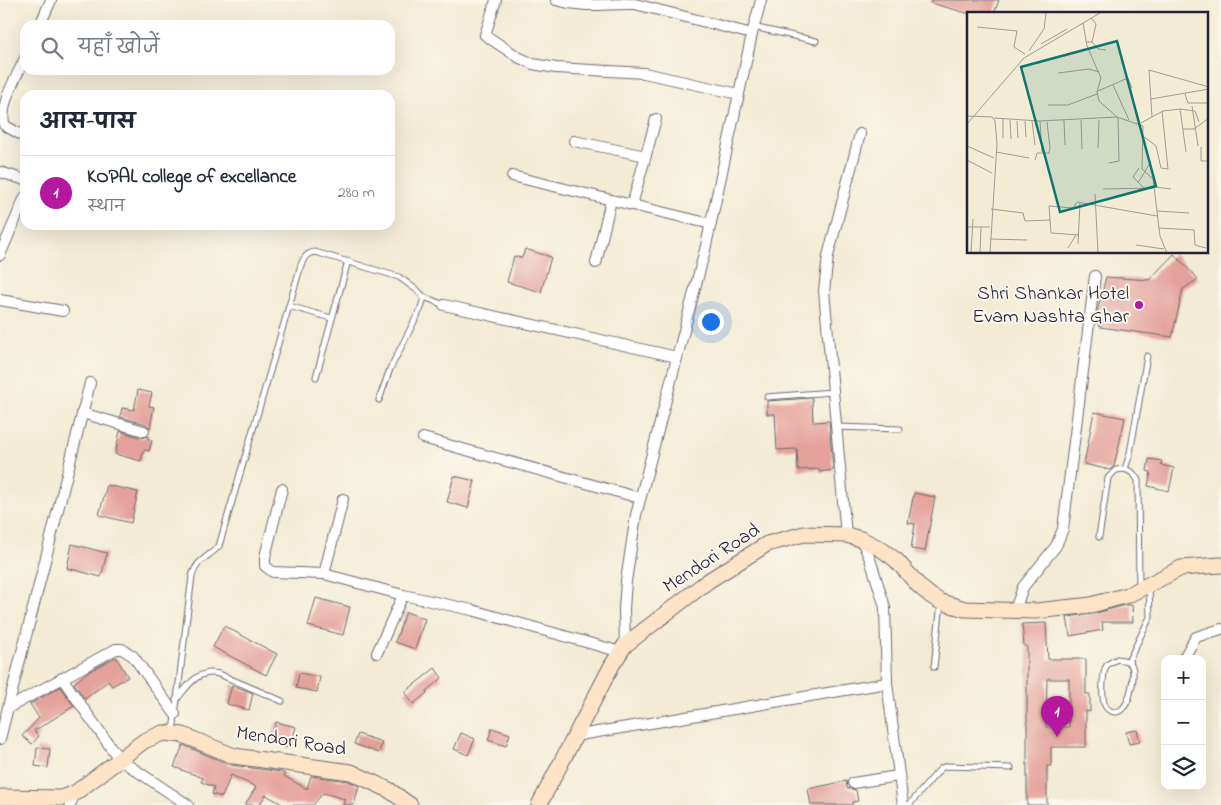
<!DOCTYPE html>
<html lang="hi">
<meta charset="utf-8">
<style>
body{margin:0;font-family:"Indie Flower","Playpen Sans Deva",sans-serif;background:#f2f2f3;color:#1f2937}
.controls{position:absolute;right:15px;bottom:15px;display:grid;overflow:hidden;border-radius:10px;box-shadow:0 5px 20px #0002}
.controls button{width:45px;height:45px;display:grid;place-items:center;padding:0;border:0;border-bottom:1px solid #e0e1e3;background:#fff;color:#1f2937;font:25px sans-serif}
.you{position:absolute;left:710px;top:321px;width:18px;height:18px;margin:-12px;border:4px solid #fff;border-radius:50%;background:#1a73e8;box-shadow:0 0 0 8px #1a73e833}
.badge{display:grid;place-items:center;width:32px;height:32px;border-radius:50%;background:#b5179e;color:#fff;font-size:16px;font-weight:700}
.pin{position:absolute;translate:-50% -41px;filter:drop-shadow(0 1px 2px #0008)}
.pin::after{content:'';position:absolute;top:26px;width:18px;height:15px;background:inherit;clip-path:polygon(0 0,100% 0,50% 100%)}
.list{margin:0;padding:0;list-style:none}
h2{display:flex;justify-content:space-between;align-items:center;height:65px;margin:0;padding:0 20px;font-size:21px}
h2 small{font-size:16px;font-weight:400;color:#747a83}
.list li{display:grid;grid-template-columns:32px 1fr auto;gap:15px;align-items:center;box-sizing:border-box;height:75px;padding:0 20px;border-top:1px solid #e0e1e3}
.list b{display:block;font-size:19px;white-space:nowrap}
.list p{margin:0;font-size:16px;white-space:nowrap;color:#747a83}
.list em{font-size:16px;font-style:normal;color:#747a83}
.icon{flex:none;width:28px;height:28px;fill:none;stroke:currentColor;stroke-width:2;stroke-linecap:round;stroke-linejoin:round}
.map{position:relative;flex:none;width:1221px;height:805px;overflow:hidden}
.search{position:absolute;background:#fff;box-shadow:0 5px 20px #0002;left:20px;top:20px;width:375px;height:55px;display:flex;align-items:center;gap:12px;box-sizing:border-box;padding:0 18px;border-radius:15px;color:#747a83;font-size:19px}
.panel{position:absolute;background:#fff;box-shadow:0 5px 20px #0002;left:20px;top:90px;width:375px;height:140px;border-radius:15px}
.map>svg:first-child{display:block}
</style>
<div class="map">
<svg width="1221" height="805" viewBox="0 0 1221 805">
<rect width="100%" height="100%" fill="#fbf7ec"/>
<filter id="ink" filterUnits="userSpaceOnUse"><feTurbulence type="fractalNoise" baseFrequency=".02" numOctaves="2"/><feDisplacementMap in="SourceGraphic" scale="10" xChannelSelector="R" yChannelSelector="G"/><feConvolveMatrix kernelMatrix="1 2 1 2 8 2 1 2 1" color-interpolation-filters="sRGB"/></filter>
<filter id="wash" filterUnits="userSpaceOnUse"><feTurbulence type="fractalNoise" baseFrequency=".0096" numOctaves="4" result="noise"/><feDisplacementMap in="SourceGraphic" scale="20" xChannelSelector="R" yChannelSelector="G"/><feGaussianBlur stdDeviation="1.12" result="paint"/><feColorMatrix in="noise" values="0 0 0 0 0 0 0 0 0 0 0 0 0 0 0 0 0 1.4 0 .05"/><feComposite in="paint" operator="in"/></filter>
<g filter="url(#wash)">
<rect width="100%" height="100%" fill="#f3ebd4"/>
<g id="blocks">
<g fill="#e4a19a" fill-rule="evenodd">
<path d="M931,0H999L994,14H970L931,3Z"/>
<path d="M525,249L551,257L541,292L507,282L514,256L522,258Z"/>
<path d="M1174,254L1198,279L1183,289L1172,337L1100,327L1096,322L1098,308L1106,277L1149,280Z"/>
<path d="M138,390L152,393L149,406L154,407L150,428L146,424L120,417L122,408L134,410Z"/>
<path d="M812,398L813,422L829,421L833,470L820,472L819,469L798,470L797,449L777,450L775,414H767V401Z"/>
<path d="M1094,412L1125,418L1114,466L1110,470L1084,464Z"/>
<path d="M120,431L142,438L148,436V439L152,440L149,451L144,450L141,461L115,454Z"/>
<path d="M1149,459L1162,461L1161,465L1174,468L1169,491L1148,486L1151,472L1147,471Z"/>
<path d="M454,476L475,481L468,508L447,502Z"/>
<path d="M107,485L138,492L131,523L99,515Z"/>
<path d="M914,493L935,497L925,551L911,549L915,524L908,523Z"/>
<path d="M72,544L107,553L101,577L67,568Z"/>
<path d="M316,598L350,607L343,635L308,626Z"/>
<path d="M1125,605H1132L1133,622H1102L1103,630L1070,636L1067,617L1093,614Z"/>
<path d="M406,612L425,619L415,649L395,642Z"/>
<path d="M1046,623L1048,659H1086V694H1090V712L1086,711V747H1051V766H1047V805H1027V646H1024L1022,624ZM1047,679H1069V727H1046Z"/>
<path d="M224,626L277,654L266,675L213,647Z"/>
<path d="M116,657L128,677L112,686L108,681L85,699L74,683L88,672Z"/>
<path d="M435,668L442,678L426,691L427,693L413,704L405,692Z"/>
<path d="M299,673L320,677L317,692L296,688Z"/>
<path d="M232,685L253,693L249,710L227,704Z"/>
<path d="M60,687L74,706L34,731L39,736L32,744L22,736L39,718L30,704Z"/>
<path d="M276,722L296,727L290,748L270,743Z"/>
<path d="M492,728L510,734L506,746L488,740Z"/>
<path d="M1137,730L1140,742L1129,744L1126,732Z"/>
<path d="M461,733L475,739L468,755L454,749Z"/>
<path d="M358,734L382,742L379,753L354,744Z"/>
<path d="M183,745L231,765L281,772L285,774L284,776L307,789L311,776L348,781L359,786L354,805H343L345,799L323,793L313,805H284L266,795L259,805H245L256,787L231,775L222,797L212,794L214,787L201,782L203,778L174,767Z"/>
<path d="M37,748L50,749L48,768L35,766Z"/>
<path d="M846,781L847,788L856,790L858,801L852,802V805H811L808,789Z"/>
</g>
</g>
</g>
<g filter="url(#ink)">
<use href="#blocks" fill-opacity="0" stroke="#6b6871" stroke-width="1"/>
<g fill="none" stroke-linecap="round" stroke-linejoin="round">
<g stroke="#6b6871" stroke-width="7">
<g id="lane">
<path d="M753,27L816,41"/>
<path d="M424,297L444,305"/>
<path d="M289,306L331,318"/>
<path d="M316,377L348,261"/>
<path d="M767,397L832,392"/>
<path d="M836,427L900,429"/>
<path d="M1125,469L1130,453L1147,356"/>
<path d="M1099,537L1108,478L1116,470L1125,469L1133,473L1138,480L1139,586"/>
<path d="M1117,659C1121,660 1126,660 1129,662C1138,669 1130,703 1122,709C1116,715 1106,711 1104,703C1102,696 1102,671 1107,665C1110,662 1114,661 1117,659Z"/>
<path d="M1128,662L1150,617L1149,587"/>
<path d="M934,667L941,603"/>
<path d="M176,700C189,685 197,669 219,674L282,701"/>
<path d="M173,732L192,576C197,559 208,558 219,546L301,265C304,257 307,253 315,252L399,277L418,291L424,297L421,308L390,369L379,400"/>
<path d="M909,805L941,768L947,766L1011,768"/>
</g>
</g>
<g stroke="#6b6871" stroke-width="12">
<g id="street">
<path d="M496,0L485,35L518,57L533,64L556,68L644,73L739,94"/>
<path d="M556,0C586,9 605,3 635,4L752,34"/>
<path d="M40,25L51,0"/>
<path d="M25,58C16,79 0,101 4,125L25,137"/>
<path d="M574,141L646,156"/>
<path d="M0,172L25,180"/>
<path d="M512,176L711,224"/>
<path d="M632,205L656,119"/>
<path d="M0,255L25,197"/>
<path d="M596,263L611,200"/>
<path d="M0,300L63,311"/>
<path d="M444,305L677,357"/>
<path d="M82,413L144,431"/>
<path d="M423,438L640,498"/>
<path d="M282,489L265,557V566L273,572L324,574L403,595L472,610L621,652"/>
<path d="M846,535L824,291L828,256L860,134"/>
<path d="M861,539L870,559L885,607L887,683L903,805"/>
<path d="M324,574L343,499"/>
<path d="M1015,610L1023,587L1056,546L1063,529L1095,276"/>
<path d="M625,645L624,609L626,581L636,515L705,250L752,34L761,0"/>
<path d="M377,653L403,595"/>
<path d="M1183,659L1196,637L1221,629"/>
<path d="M62,678L119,759L188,805"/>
<path d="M8,708L116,649H122L133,656L175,714"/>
<path d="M574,736L887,683"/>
<path d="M0,739L90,383"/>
<path d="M853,783L898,776"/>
<path d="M70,805L75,793"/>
</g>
</g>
<g stroke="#6b6871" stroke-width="17">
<g id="secondary">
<path d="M0,797L62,798L75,793L144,741L163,733L183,735L234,756L351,772L389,790L410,805"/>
<path d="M539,805L612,665L625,645L708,581L767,544L804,534L846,535L861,539L881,549L896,560L920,587L931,596L941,602L965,609L1036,611L1091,605L1128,595L1181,568L1221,565"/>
</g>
</g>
<use href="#lane" stroke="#fff" stroke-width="5"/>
<use href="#street" stroke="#fff" stroke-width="10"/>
<use href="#secondary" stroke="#fee4c6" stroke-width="15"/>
</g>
</g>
<circle fill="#b5179e" stroke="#fbf7ec" stroke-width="2" cx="1139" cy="305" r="5"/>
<g text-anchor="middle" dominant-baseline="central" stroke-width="4" stroke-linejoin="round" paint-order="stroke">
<g font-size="20" fill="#22223b" stroke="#fbf7ec" text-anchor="end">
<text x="1129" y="294">Shri Shankar Hotel<tspan x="1129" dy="23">Evam Nashta Ghar</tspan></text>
</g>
<g font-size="20" fill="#22223b" stroke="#fbf7ec">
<text transform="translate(712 559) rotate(-33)">Mendori Road</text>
<text transform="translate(291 742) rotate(9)">Mendori Road</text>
</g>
</g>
<g transform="translate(967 12)">
<rect width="241" height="241" fill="#f3ebd4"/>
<path fill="none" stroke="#9f9b97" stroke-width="1" d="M124,6L129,12L125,30M116,11L120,34L134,66L130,80L132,89L150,105L176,114L175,157L186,167L193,224L200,241M10,15L50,19L47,35L58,42M119,30H125L131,37L139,38M74,32L100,17M62,39L77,17L79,1M91,61L122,57L132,60M146,73L162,108M131,79L161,66L165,76M218,82L221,91H242M184,87L242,77M81,93H101L130,82M225,94L231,134M213,97L219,140M0,104L25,105L28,109L30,132L23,241M185,105L182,58L242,75M27,106L72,109L150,105M36,107V126M43,108L44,127M97,108L98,133M114,108L115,137M50,109L51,126M58,109L59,125M65,109L68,133M73,109L75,140M174,111L196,99L213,97L228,99L232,110M0,112L57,46L133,1M216,117H227L242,106M176,124L189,134L194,156L201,157L195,99M0,134L27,146M234,135V149H242M131,136L132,108M29,140L62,146M0,148L25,161M68,148L70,141H82L83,136L80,110M142,151L152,149L151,105M172,156L166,165L177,176M171,171L183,151M188,175L204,177M136,177L186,176M128,182L131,241M24,197L56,201L58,209L83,208M190,199L222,201M0,215H23M192,216L227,218L228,233L239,236M112,223L84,221L82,194L106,196L110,190L190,204M23,227L60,228M111,232L113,191M169,233L197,237M101,236L109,223M4,241L6,207M13,241L14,215"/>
<path fill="#0f766e" fill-opacity="0.15" stroke="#0f766e" stroke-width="2.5" d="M150,29L189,174L93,200L54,55Z"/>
<rect width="241" height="241" fill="none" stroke="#22223b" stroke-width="2.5"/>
</g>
</svg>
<div class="controls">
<button>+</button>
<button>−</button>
<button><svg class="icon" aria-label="layers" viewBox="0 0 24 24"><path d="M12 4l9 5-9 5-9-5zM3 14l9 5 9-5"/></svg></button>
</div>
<div class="you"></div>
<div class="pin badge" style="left:1057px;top:737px">1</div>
<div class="search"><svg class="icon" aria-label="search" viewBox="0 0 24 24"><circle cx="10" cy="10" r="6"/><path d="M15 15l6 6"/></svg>यहाँ खोजें</div>
<section class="panel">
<h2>आस-पास<small></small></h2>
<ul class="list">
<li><span class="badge">1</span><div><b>KOPAL college of excellance</b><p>स्थान</p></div><em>280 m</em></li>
</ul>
</section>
</div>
